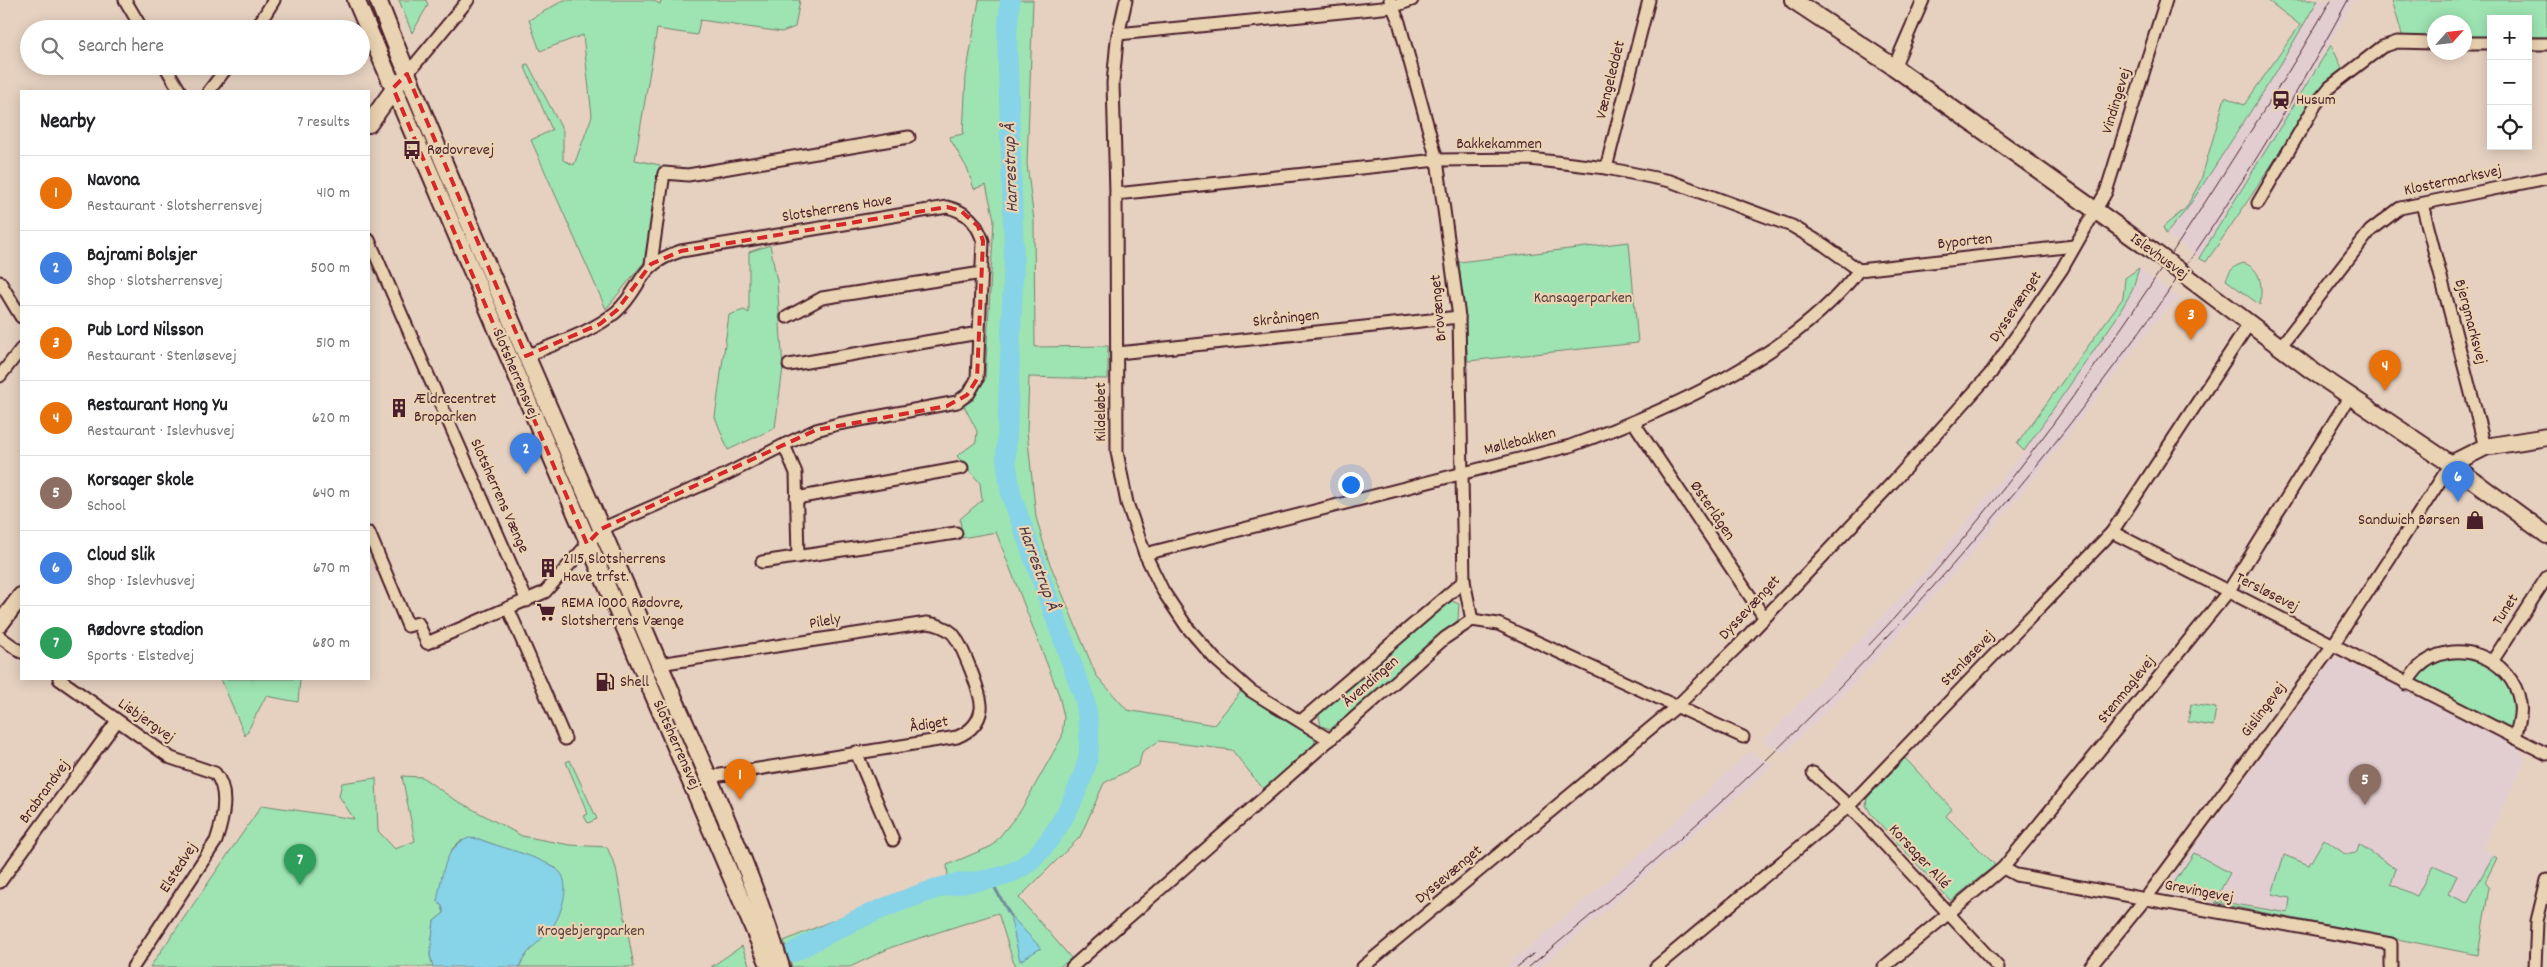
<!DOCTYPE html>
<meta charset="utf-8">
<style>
body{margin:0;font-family:Dekko,sans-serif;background:#f2f2f2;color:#202124}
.controls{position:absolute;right:15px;top:15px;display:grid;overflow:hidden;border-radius:0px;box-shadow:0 2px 12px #0003}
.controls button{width:45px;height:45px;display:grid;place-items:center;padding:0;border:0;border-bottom:1px solid #e0e0e0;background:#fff;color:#202124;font:25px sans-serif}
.compass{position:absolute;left:2427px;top:15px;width:45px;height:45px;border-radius:50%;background:#fff;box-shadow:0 2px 12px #0003;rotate:63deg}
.you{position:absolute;left:1350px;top:484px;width:18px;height:18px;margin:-12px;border:4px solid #fff;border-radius:50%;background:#1a73e8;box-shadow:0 0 0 8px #1a73e833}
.badge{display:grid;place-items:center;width:32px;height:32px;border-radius:50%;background:#4a1f2b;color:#fff;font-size:16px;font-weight:700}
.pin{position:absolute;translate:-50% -41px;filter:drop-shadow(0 1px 2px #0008)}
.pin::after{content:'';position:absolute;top:26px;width:18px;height:15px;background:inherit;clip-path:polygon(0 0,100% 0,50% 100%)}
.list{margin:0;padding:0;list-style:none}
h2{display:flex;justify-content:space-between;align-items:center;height:65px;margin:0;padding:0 20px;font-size:21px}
h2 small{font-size:16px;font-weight:400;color:#757577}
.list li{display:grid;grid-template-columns:32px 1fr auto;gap:15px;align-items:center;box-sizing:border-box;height:75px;padding:0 20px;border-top:1px solid #e0e0e0}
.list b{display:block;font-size:19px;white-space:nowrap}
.list p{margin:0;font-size:16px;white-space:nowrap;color:#757577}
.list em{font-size:16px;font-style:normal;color:#757577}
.icon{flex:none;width:28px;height:28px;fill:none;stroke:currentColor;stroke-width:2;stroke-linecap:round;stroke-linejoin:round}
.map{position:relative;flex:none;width:2547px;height:967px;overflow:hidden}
.search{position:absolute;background:#fff;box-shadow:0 2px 12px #0003;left:20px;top:20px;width:350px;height:55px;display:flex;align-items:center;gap:12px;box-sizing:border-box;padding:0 18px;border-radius:28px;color:#757577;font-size:19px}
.panel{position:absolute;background:#fff;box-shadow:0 2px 12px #0003;left:20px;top:90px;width:350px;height:590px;border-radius:0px}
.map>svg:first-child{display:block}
</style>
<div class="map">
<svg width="2547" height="967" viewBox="0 0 2547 967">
<rect width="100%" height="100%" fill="#e6d1c0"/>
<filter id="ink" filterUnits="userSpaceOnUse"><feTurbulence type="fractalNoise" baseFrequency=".02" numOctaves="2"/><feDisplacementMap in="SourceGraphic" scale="10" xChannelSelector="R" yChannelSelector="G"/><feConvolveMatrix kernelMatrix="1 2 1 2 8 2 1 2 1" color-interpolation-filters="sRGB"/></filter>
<g filter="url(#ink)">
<g fill="#e2ced1">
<path d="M2318,0H2354L2289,116L2199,258L2166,234L2187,209L2273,77Z"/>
<path d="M2139,268L2180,299L2162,314L2142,339L2044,466L1969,557L1853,685L1784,753L1763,741L1923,574L2024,451L2115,320L2132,291Z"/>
<path d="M2340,658L2521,749L2525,761L2483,849L2497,858L2485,882L2489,887L2478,955L2168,894L2166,887L2332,660Z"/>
<path d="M1749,752L1774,765L1540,967H1505L1652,844Z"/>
</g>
<g fill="#9de4b2" stroke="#74826e">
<path d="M399,0H426L428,5L412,33Z"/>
<path d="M564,0H652L660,4L661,0H800L795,27L782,32L700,20L697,35L657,29L635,160L660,165L645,261L606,309L531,140L552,130L524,65L528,64L563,131V160L574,165L592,116L583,35L540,51L529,20Z"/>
<path d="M979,0H1033L1027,164L1034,221L1035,347L1108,346V379L1029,377L1027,431L1036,517L1048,559L1096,675L1127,710L1214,725L1242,690L1272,713L1312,734L1315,741L1313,749L1264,790L1232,750L1159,741L1142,752L1139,765L1104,783L1080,837L1019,898L1072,959L1059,967H1015L998,913L892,947L850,967H792L784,941L876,902L948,877L947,865L992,846L1021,810L1062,737L1064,717L1059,695L996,532L962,538L960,519L982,500L980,483L957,456L976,442L977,431L964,406L973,400L985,380L994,219L986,185L974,189L968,170L949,137L963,134L966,76Z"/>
<path d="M2267,0H2318L2273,77L2187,209L2166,234L2163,227L2186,208L2201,180L2225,97L2244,105L2300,25Z"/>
<path d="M2392,0H2547V37H2528V19H2491V37H2465L2464,22H2434V38H2403Z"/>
<path d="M2331,45L2343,70C2312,93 2295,129 2274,161C2252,195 2229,229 2206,262L2199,258Z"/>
<path d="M1629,242L1638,343L1468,361L1459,262Z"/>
<path d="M770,245L777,281L783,368L775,428L728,450L715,417L729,315L744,310L749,313V252Z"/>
<path d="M2244,263C2263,270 2262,288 2260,305L2226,280C2230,270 2233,266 2244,263Z"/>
<path d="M2139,268L2132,291L2115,320L2024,451L2017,444L2123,298L2125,278Z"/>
<path d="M1447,599L1459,604L1458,620L1334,730L1321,726L1318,712Z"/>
<path d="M2456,656C2494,658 2526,688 2511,728L2415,681C2424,666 2440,661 2456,656Z"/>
<path d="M221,679H300L298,702L266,696L245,736Z"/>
<path d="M2191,704L2216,708L2213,726L2188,722Z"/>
<path d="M1905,758L1952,809L1946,816L1995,865L1952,900H1950L1871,814L1866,805L1867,798Z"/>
<path d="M570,760L597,819L588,823L584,816L588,814L566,762Z"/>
<path d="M402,776L422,777L452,798L522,836L570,845L607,847L616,868L634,967H519L528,951L555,923L556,868L479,839L460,841L452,849L442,906L444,913L434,921L430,955L433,967H150L262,805L354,819L339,796L342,783L376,778L378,831L395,849L415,841Z"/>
<path d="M2324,839L2345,854L2357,852L2359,844L2396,869L2391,884L2417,896L2433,865L2457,876L2448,894L2467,903L2493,856L2497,858L2485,882L2489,887L2478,955L2215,903L2217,901L2288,913L2290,898L2272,894L2284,855L2309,865Z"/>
<path d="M2194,853L2230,873L2215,900L2170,889Z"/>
<path d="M742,946L750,967H711Z"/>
</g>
<g fill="#87d3e7" stroke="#6f8b9c">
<path d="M469,838L479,839C497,847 553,859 562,875C569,887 562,911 555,923C545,939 527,948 519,967H433L430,955L434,921L444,913L442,906L437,901C442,879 443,846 469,838Z"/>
<path d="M1010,915L1041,948L1020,961Z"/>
</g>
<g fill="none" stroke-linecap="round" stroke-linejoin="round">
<path stroke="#6f8b9c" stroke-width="3" d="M990,879L1010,915"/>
<path stroke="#87d3e7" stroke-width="20" d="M794,952C837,927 891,903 939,888C964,880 990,883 1013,872C1049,856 1080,793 1088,757C1091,738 1088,719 1085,700L1011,495L1006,458L1014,255L1007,37L1010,0"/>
<g stroke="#4a1f2b" stroke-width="15">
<g id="street">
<path d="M125,0L142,29"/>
<path d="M1126,0L1117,40L1113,83L1116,194L1117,452L1127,503L1145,554L1163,591L1187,627L1215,659L1251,691L1330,740"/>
<path d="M1390,0L1399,22L1437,160L1459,317L1464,581L1472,620"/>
<path d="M256,29L274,0"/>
<path d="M1118,34L1392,7L1412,0"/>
<path d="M2464,43H2491"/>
<path d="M2528,44H2547"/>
<path d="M165,66L180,91"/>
<path d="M1894,67L1923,0"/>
<path d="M407,74L468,0"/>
<path d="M209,91L228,66"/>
<path d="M1606,168L1649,0"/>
<path d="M1116,194L1437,160L1530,159L1606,168L1670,181L1792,226L1824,245L1859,270"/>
<path d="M2258,203L2316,104L2330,87L2382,47L2397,42L2434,43"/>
<path d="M2422,204L2485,447"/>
<path d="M369,240L527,601"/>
<path d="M651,264L664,173L688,175L909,137"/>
<path d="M1859,270L2074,246"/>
<path d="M0,282L21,317"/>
<path d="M787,317L822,298L982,273"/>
<path d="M2280,347L2370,231L2400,208L2547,178"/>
<path d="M1118,353L1459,317"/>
<path d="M789,365L979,333"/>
<path d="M0,376L21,349"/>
<path d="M1634,423L1764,617"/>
<path d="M784,445L796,473L798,557"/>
<path d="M796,498L962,468"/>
<path d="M2112,532L2547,754"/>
<path d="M369,533L408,626L418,623L427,643L545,592L601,529L727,474L788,443L816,430L838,424L957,402L969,393L977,379L983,241C976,221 967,212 947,207L681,251C636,265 644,287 616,312C591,333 556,343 526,356"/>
<path d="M1145,554L1570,446C1670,410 1793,356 1859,270"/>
<path d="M762,562L956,533"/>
<path d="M508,608L565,739"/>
<path d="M0,637L21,652"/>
<path d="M2493,660L2547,577"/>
<path d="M659,664L927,623C936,624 944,626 952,633C961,642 983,696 981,709C979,723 969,732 957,737L708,777"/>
<path d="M59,679L171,758L215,773C230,791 223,820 216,841L133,967"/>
<path d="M2406,684C2410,678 2414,672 2418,668C2453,634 2513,657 2520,703C2522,715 2518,726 2515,738"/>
<path d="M1301,721L1464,581"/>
<path d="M856,752L893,840"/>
<path d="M1813,773L1849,806L1998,967"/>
<path d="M2003,868L2016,875L2391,944V967"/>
<path d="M0,882L117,721"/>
<path d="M1072,967L1445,638L1472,620L1498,624L1743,737"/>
<path d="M1363,967L1676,707L1738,646L1893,482L1991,373L2062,269L2106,192L2166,0"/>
<path d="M1656,967L1849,806L2112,532L2249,324"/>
<path d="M1884,967L2003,868L2027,839L2228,592L2350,396"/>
<path d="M2090,967L2146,898L2333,645L2451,464"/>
<path d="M2535,967L2537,921L2547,880"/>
</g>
</g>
<g stroke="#4a1f2b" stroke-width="20">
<g id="secondary">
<path d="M356,0L770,967"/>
<path d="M378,0C463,217 560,430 651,645C696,751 747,856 781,967"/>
<path d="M1793,0L1894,67L2151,250"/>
<path d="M369,124L399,82"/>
<path d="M2193,281L2311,370L2451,464L2547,535"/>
<path d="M2451,464L2485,447L2547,437"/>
<path d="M0,624L21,596"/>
</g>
</g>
<use href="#street" stroke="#ead3b2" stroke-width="11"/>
<use href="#secondary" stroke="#ead3b2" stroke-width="16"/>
<g stroke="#4a1f2b" stroke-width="1">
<path d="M1869,645C2001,506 2110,350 2213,190C2253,127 2294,65 2331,0"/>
<path d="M1517,967L1533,954"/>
<path d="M1529,967C1609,900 1690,833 1765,761C1995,539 2197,282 2348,0"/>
</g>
<g stroke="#4a1f2b" stroke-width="20" stroke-linecap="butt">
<path id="secondary-bridge" d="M2151,250L2193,281"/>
</g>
<use href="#secondary-bridge" stroke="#ead3b2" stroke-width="16"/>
</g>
</g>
<path fill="none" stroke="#d62828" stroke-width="4" stroke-dasharray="10 6" stroke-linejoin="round" d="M407,74L526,356L600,324L617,310L651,264L681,251L947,207L961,211L978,226L983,241L977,379L967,395L947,406L816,430L601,529L587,544L393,88Z"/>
<defs>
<g id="station-bare" transform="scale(1.5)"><path d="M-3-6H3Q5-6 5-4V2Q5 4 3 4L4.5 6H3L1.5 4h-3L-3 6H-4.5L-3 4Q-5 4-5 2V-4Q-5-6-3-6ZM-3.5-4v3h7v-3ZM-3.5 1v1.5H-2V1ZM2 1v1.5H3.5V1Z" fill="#4a1f2b" stroke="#ead3b2" stroke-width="2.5" paint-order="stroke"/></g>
<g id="bus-bare" transform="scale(1.5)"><path d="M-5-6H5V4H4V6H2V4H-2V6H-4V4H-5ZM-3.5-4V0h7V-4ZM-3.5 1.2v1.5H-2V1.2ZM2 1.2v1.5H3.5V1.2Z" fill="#4a1f2b" stroke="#ead3b2" stroke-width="2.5" paint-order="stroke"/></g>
<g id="building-bare" transform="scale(1.5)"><path d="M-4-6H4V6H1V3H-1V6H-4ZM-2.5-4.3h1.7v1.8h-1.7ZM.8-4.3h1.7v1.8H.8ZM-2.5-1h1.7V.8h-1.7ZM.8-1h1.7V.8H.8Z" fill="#4a1f2b" stroke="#ead3b2" stroke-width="2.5" paint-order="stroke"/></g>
<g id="shop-bare" transform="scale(1.5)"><path d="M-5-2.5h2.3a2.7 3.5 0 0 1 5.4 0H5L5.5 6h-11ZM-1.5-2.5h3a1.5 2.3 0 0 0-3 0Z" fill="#4a1f2b" stroke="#ead3b2" stroke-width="2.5" paint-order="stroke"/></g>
<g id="supermarket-bare" transform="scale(1.5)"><path d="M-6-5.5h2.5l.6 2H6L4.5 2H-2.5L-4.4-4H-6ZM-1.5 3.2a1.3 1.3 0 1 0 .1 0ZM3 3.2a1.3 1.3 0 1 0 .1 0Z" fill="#4a1f2b" stroke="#ead3b2" stroke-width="2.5" paint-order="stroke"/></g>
<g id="fuel-bare" transform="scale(1.5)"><path d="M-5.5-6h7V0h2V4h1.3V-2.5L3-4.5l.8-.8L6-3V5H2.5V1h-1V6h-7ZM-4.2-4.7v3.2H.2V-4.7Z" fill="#4a1f2b" stroke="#ead3b2" stroke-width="2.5" paint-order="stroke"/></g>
</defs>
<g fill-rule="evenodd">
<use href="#station-bare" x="2281" y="100"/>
<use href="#bus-bare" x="412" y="150"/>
<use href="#building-bare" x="399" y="408"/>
<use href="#shop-bare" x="2475" y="520"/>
<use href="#building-bare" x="548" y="568"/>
<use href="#supermarket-bare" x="546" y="612"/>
<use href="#fuel-bare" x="605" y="682"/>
</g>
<g text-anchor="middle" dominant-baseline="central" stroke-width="4.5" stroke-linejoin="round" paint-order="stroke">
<g font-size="16" fill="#4a1f2b" stroke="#ead3b2">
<text transform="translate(1611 80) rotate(-76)">Vængeleddet</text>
<text transform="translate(2117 101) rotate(-73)">Vindingevej</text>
<text x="1499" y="144">Bakkekammen</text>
<text transform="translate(2453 181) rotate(-12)">Klostermarksvej</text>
<text transform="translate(837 209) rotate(-9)">Slotsherrens Have</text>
<text transform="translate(1965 242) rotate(-6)">Byporten</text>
<text transform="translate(2159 257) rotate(36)">Islevhusvej</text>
<text transform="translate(2016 307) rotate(-56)">Dyssevænget</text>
<text transform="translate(1439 308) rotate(-95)">Brovænget</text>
<text transform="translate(1286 319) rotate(-6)">Skråningen</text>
<text transform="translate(2470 322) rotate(75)">Bjergmarksvej</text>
<text transform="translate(515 374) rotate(67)">Slotsherrensvej</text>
<text transform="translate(1101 412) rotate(-90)">Kildeløbet</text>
<text transform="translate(1520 442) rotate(-14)">Møllebakken</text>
<text transform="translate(499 496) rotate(66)">Slotsherrens Vænge</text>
<text transform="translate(1712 511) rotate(56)">Østerlågen</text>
<text transform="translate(2267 593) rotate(27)">Tersløsevej</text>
<text transform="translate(1750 608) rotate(-47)">Dyssevænget</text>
<text transform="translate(2506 610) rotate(-57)">Tunet</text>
<text transform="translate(825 622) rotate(-9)">Pilely</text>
<text transform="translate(1968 659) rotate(-46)">Stenløsevej</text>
<text transform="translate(1371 682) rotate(-41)">Åvendingen</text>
<text transform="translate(2127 690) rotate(-51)">Stenmaglevej</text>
<text transform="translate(2264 710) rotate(-53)">Gislingevej</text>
<text transform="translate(146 721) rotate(35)">Lisbjergvej</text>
<text transform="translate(929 725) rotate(-9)">Ådiget</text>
<text transform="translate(676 745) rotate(66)">Slotsherrensvej</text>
<text transform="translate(45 792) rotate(-54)">Brabrandvej</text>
<text transform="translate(1919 857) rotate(47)">Korsager Allé</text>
<text transform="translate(179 868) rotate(-57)">Elstedvej</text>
<text transform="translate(1449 875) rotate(-40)">Dyssevænget</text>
<text transform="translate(2199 892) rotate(11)">Grevingevej</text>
</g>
<g font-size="16" fill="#4a1f2b" stroke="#ead3b2" text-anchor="start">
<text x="2296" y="100">Husum</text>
<text x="427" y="150">Rødovrevej</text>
<text x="414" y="399">Ældrecentret<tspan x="414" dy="18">Broparken</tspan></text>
<text x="2460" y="520" text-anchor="end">Sandwich Børsen</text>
<text x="563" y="559">2115 Slotsherrens<tspan x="563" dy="18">Have trfst.</tspan></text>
<text x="561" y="603">REMA 1000 Rødovre,<tspan x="561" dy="18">Slotsherrens Vænge</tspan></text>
<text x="620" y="682">Shell</text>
</g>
<g font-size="16" fill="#563d3f" stroke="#ead3b2">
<text x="1583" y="298">Kansagerparken</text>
<text x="591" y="931">Krogebjergparken</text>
</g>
<g font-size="18" font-style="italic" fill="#533a47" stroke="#ead3b2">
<text transform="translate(1012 168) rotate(-92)">Harrestrup Å</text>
<text transform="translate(1037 568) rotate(70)">Harrestrup Å</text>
</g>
</g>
</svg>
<div class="controls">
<button>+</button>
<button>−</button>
<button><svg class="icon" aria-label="locate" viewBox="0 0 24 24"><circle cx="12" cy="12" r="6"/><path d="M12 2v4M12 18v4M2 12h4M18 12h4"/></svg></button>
</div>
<svg class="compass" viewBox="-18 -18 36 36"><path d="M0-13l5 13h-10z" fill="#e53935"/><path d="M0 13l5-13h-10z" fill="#757577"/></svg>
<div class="you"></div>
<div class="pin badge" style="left:740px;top:800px;background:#e8710a">1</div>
<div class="pin badge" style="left:526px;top:474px;background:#3f7fe0">2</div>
<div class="pin badge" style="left:2191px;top:340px;background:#e8710a">3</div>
<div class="pin badge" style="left:2385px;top:391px;background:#e8710a">4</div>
<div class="pin badge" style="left:2365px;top:805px;background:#8d6e63">5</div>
<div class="pin badge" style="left:2458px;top:502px;background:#3f7fe0">6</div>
<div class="pin badge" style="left:300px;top:885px;background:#2e9e5b">7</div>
<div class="search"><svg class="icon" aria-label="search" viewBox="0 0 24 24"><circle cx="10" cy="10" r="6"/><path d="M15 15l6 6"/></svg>Search here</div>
<section class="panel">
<h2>Nearby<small>7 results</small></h2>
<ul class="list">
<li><span class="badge" style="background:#e8710a">1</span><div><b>Navona</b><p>Restaurant · Slotsherrensvej</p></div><em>410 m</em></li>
<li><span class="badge" style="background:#3f7fe0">2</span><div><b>Bajrami Bolsjer</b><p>Shop · Slotsherrensvej</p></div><em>500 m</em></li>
<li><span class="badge" style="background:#e8710a">3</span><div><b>Pub Lord Nilsson</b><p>Restaurant · Stenløsevej</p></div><em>510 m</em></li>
<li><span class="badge" style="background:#e8710a">4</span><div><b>Restaurant Hong Yu</b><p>Restaurant · Islevhusvej</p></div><em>620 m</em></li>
<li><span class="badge" style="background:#8d6e63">5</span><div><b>Korsager Skole</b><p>School</p></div><em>640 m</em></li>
<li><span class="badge" style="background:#3f7fe0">6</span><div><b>Cloud Slik</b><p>Shop · Islevhusvej</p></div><em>670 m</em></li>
<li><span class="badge" style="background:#2e9e5b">7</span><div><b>Rødovre stadion</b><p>Sports · Elstedvej</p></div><em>680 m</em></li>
</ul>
</section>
</div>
